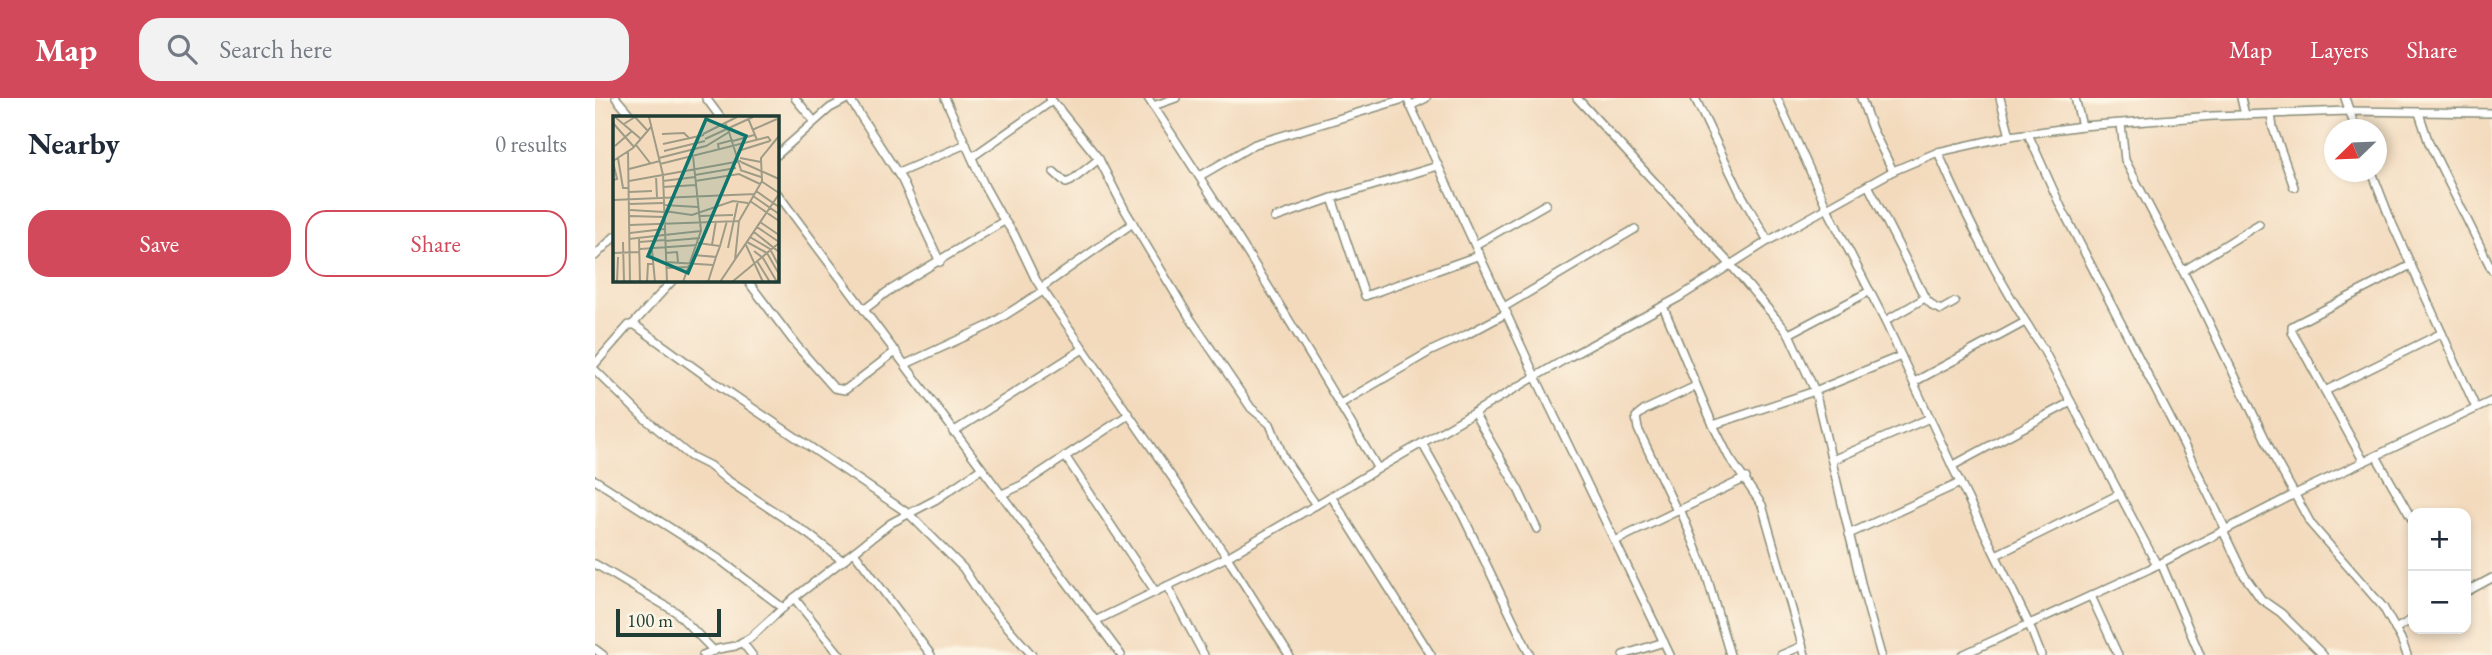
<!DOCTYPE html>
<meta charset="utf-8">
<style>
body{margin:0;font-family:"EB Garamond",serif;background:#f2f2f3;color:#1f2937}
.controls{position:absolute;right:21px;bottom:21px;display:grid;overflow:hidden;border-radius:14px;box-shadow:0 4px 10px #0003}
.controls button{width:63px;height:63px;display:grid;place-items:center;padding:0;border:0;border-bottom:2px solid #e0e1e3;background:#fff;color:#1f2937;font:35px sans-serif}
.compass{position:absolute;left:1729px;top:21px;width:63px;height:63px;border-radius:50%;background:#fff;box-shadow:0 4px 10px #0003;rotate:247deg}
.scale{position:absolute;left:21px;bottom:18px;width:105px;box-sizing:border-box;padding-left:7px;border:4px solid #1f3d34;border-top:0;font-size:19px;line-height:24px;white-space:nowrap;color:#1f3d34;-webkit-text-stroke:5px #fcf5e5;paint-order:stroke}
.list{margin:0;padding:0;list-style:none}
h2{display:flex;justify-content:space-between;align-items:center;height:91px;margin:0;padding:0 28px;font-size:30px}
h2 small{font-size:23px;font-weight:400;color:#747a83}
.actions{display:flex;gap:14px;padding:21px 28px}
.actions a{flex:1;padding:16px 0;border:2px solid #d1495b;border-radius:21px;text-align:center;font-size:24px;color:#d1495b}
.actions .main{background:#d1495b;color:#fff}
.icon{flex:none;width:38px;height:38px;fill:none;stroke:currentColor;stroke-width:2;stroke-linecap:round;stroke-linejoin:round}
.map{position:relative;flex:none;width:1897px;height:557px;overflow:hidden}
header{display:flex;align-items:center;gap:42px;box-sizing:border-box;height:98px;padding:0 35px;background:#d1495b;color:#fff}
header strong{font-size:33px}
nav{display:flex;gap:38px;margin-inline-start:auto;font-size:24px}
.search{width:490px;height:63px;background:#f2f2f3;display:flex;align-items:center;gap:18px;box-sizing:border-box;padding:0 24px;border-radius:21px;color:#747a83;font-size:26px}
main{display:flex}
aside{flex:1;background:#fff}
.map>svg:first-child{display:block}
</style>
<header>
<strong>Map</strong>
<div class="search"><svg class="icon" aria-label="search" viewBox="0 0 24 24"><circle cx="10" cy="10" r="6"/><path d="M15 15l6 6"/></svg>Search here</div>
<nav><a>Map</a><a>Layers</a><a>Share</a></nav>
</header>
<main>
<aside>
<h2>Nearby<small>0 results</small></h2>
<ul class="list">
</ul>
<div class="actions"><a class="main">Save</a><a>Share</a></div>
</aside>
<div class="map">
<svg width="1897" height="557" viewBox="0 0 1897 557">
<rect width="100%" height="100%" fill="#fcf5e5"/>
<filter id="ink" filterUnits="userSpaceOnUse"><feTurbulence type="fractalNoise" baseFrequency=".0143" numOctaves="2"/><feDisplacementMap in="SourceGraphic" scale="14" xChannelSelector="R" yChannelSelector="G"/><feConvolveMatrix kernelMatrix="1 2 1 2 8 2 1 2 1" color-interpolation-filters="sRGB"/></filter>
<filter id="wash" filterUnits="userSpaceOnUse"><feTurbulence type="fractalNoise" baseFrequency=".00686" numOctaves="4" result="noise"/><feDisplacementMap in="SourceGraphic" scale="28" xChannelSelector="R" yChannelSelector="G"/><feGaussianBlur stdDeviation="1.57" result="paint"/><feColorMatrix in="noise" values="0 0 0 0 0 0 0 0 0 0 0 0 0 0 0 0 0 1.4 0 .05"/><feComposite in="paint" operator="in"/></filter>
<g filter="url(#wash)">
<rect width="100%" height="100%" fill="#f3dabd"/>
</g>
<g filter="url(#ink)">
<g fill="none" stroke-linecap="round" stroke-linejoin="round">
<g stroke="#898c78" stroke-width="10">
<g id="minor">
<path d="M21,0L37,19"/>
<path d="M111,0L125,19"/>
<path d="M200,0L219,23"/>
<path d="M254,0L307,82L345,164"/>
<path d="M350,0L390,89L405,116L419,136L441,182L632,459L694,557"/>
<path d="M455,0L504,61L530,112L595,220L656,310L675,326L689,360L721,407"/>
<path d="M553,0C633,121 709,245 783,371"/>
<path d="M812,0L941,280L1075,557"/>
<path d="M982,0L1135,166L1194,236L1220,293L1268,493L1286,557"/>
<path d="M1100,0L1145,94L1173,143"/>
<path d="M1182,0L1232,110L1290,223L1357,368L1434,526L1446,557"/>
<path d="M1266,0L1277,31L1298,73"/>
<path d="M1405,0L1415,38"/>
<path d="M1480,0L1487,28"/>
<path d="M1646,0L1650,17"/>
<path d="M1750,0L1761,32"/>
<path d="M558,8L581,0"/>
<path d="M815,8L831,0"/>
<path d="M1824,15L1834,45L1897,172"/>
<path d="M1676,16L1678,30L1699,89"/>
<path d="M1526,26L1530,62L1606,208L1680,361L1716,426L1788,509L1806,541L1812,557"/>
<path d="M1433,36L1466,109L1589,347L1631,432"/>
<path d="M1343,54C1372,122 1407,189 1448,251L1562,467"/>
<path d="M182,57L235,10L254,0"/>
<path d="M377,59L457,3"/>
<path d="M459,74L471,85L476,83L504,61"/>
<path d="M1777,74L1796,123L1881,310"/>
<path d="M303,75L371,46"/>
<path d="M605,78L660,46L812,0"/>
<path d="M1273,87L1330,200L1339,209L1346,212L1360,204"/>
<path d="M182,95L526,557"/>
<path d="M737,100L770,198L885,157"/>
<path d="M680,120L737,100L843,68"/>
<path d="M880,147L951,106"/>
<path d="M0,158L19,139"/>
<path d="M1588,173L1664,126"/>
<path d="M152,182L202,248L239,290L250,292L301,253"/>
<path d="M446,190L538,125"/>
<path d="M1068,208L1118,327L1134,359L1167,407L1210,557"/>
<path d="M909,209L1040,131"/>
<path d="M270,211L292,194L409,123"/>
<path d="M1290,223L1330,200"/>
<path d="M38,226L78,182"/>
<path d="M1194,236L1275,193"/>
<path d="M0,266L34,227H40L119,284L314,416L368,470L389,502L437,557"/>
<path d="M311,266L393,228L448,193"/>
<path d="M0,272L48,319L95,358L115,368L132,382L213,436L248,463"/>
<path d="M1319,284L1430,224"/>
<path d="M1730,293L1847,235"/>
<path d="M745,306L836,253L871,237L912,215"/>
<path d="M879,315L923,391L942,431"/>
<path d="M1118,327L1220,293L1306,258"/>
<path d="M358,334L488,251"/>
<path d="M827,345L868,418L935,557"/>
<path d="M470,358L560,493"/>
<path d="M1781,358L1818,423"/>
<path d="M1237,362L1335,320"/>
<path d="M1769,364L1708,253L1697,234V228L1816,167"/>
<path d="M1357,368L1476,304"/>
<path d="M0,382L124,461L188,510"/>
<path d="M405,397L427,387L533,317"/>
<path d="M736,398L836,557"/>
<path d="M1085,411L1110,472L1135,557"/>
<path d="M1082,413L1043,331L1041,319L1050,312L1101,288"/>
<path d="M1628,433L1649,477L1666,501L1686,515L1728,557"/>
<path d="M1254,436L1365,385"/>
<path d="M1020,443L1151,380"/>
<path d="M259,454L336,557"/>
<path d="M1401,457L1525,396"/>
<path d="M1566,465L1605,557"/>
<path d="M0,466L81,514L119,553"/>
<path d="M572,488L609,557"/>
<path d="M1871,494L1897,480"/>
<path d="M1496,498L1523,557"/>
<path d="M199,500L245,557"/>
<path d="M502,522L632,459L974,259L1083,200L1173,143L1298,73L1343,54L1415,38L1487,28L1618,18L1753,13L1897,15"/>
<path d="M1800,531L1818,521"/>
<path d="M147,544L157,557"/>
<path d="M0,551L8,557"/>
<path d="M108,557L123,551L140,548L155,540L199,500L296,425L340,402L386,371"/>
<path d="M1028,557L1069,544"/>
<path d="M1186,557L1207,548"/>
<path d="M1367,557L1554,471L1700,396L1897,303"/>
</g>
</g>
<use href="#minor" stroke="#fff" stroke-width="7"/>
</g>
</g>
<g transform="translate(18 18)">
<rect width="166" height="166" fill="#f3dabd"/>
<path fill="none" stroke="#9e9b86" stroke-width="2" d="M2,1L28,23M36,1L50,59L54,166M135,2L144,24M0,7L21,31M11,8L22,1L34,14M139,14L164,3M116,16L128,54M49,18L71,17L76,22M90,18L124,1M92,23L140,1M120,25L141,19M50,28L91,19M23,29L37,47M2,30L19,15M106,34L105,28L120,24M15,35L17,166M51,35L92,25M125,35L157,25M5,42L10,72H16M46,42L93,30L116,16L112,6M127,42L148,46M0,45L20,32L38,11M0,46L4,63L0,64M128,46L166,63M47,48L155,21L158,25M16,53L47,45M127,54L148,61M82,59L123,52M43,60L44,81M16,65L128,45M50,65L82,61M82,65L126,58L147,68M148,65L166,77M50,71L83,69M143,75L166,91M16,76L39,75M140,80L166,98M0,84L142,78M137,85L166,105M16,88L50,87M50,89L85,91M17,94L51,96M51,95L79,99L120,85L135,87M17,100L51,101M87,100L120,99M126,105L149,65L148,42L166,20M147,106L166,119M17,109L126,105L122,144M144,111L166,126M141,116L166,136M17,117L51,113M51,119L88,115M137,121L157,133L166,150M16,123L51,119M26,123L27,166M52,125L87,122M10,126L11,166M26,126L52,124M134,126L154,137L166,158M85,127L107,130L103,141M99,129L103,105M133,129L150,166M107,130L114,105M115,132L125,85M27,133L84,129M39,134L42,166M141,135L150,142L164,166M0,137L27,136M52,137L64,136L65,146M81,139L103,141L95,166M144,145L157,166M53,146L100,149M53,152L76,151M4,166L5,141M34,166L35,148H41M70,166L88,115L80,40M107,166L166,78M119,166L166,127"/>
<path fill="#0f766e" fill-opacity="0.15" stroke="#0f766e" stroke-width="3.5" d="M93,3L133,20L75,157L35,140Z"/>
<rect width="166" height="166" fill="none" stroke="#1f3d34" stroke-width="3.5"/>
</g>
</svg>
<div class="controls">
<button>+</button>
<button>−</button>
</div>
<svg class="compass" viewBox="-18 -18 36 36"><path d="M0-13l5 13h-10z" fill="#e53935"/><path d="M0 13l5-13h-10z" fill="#747a83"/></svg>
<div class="scale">100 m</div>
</div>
</main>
